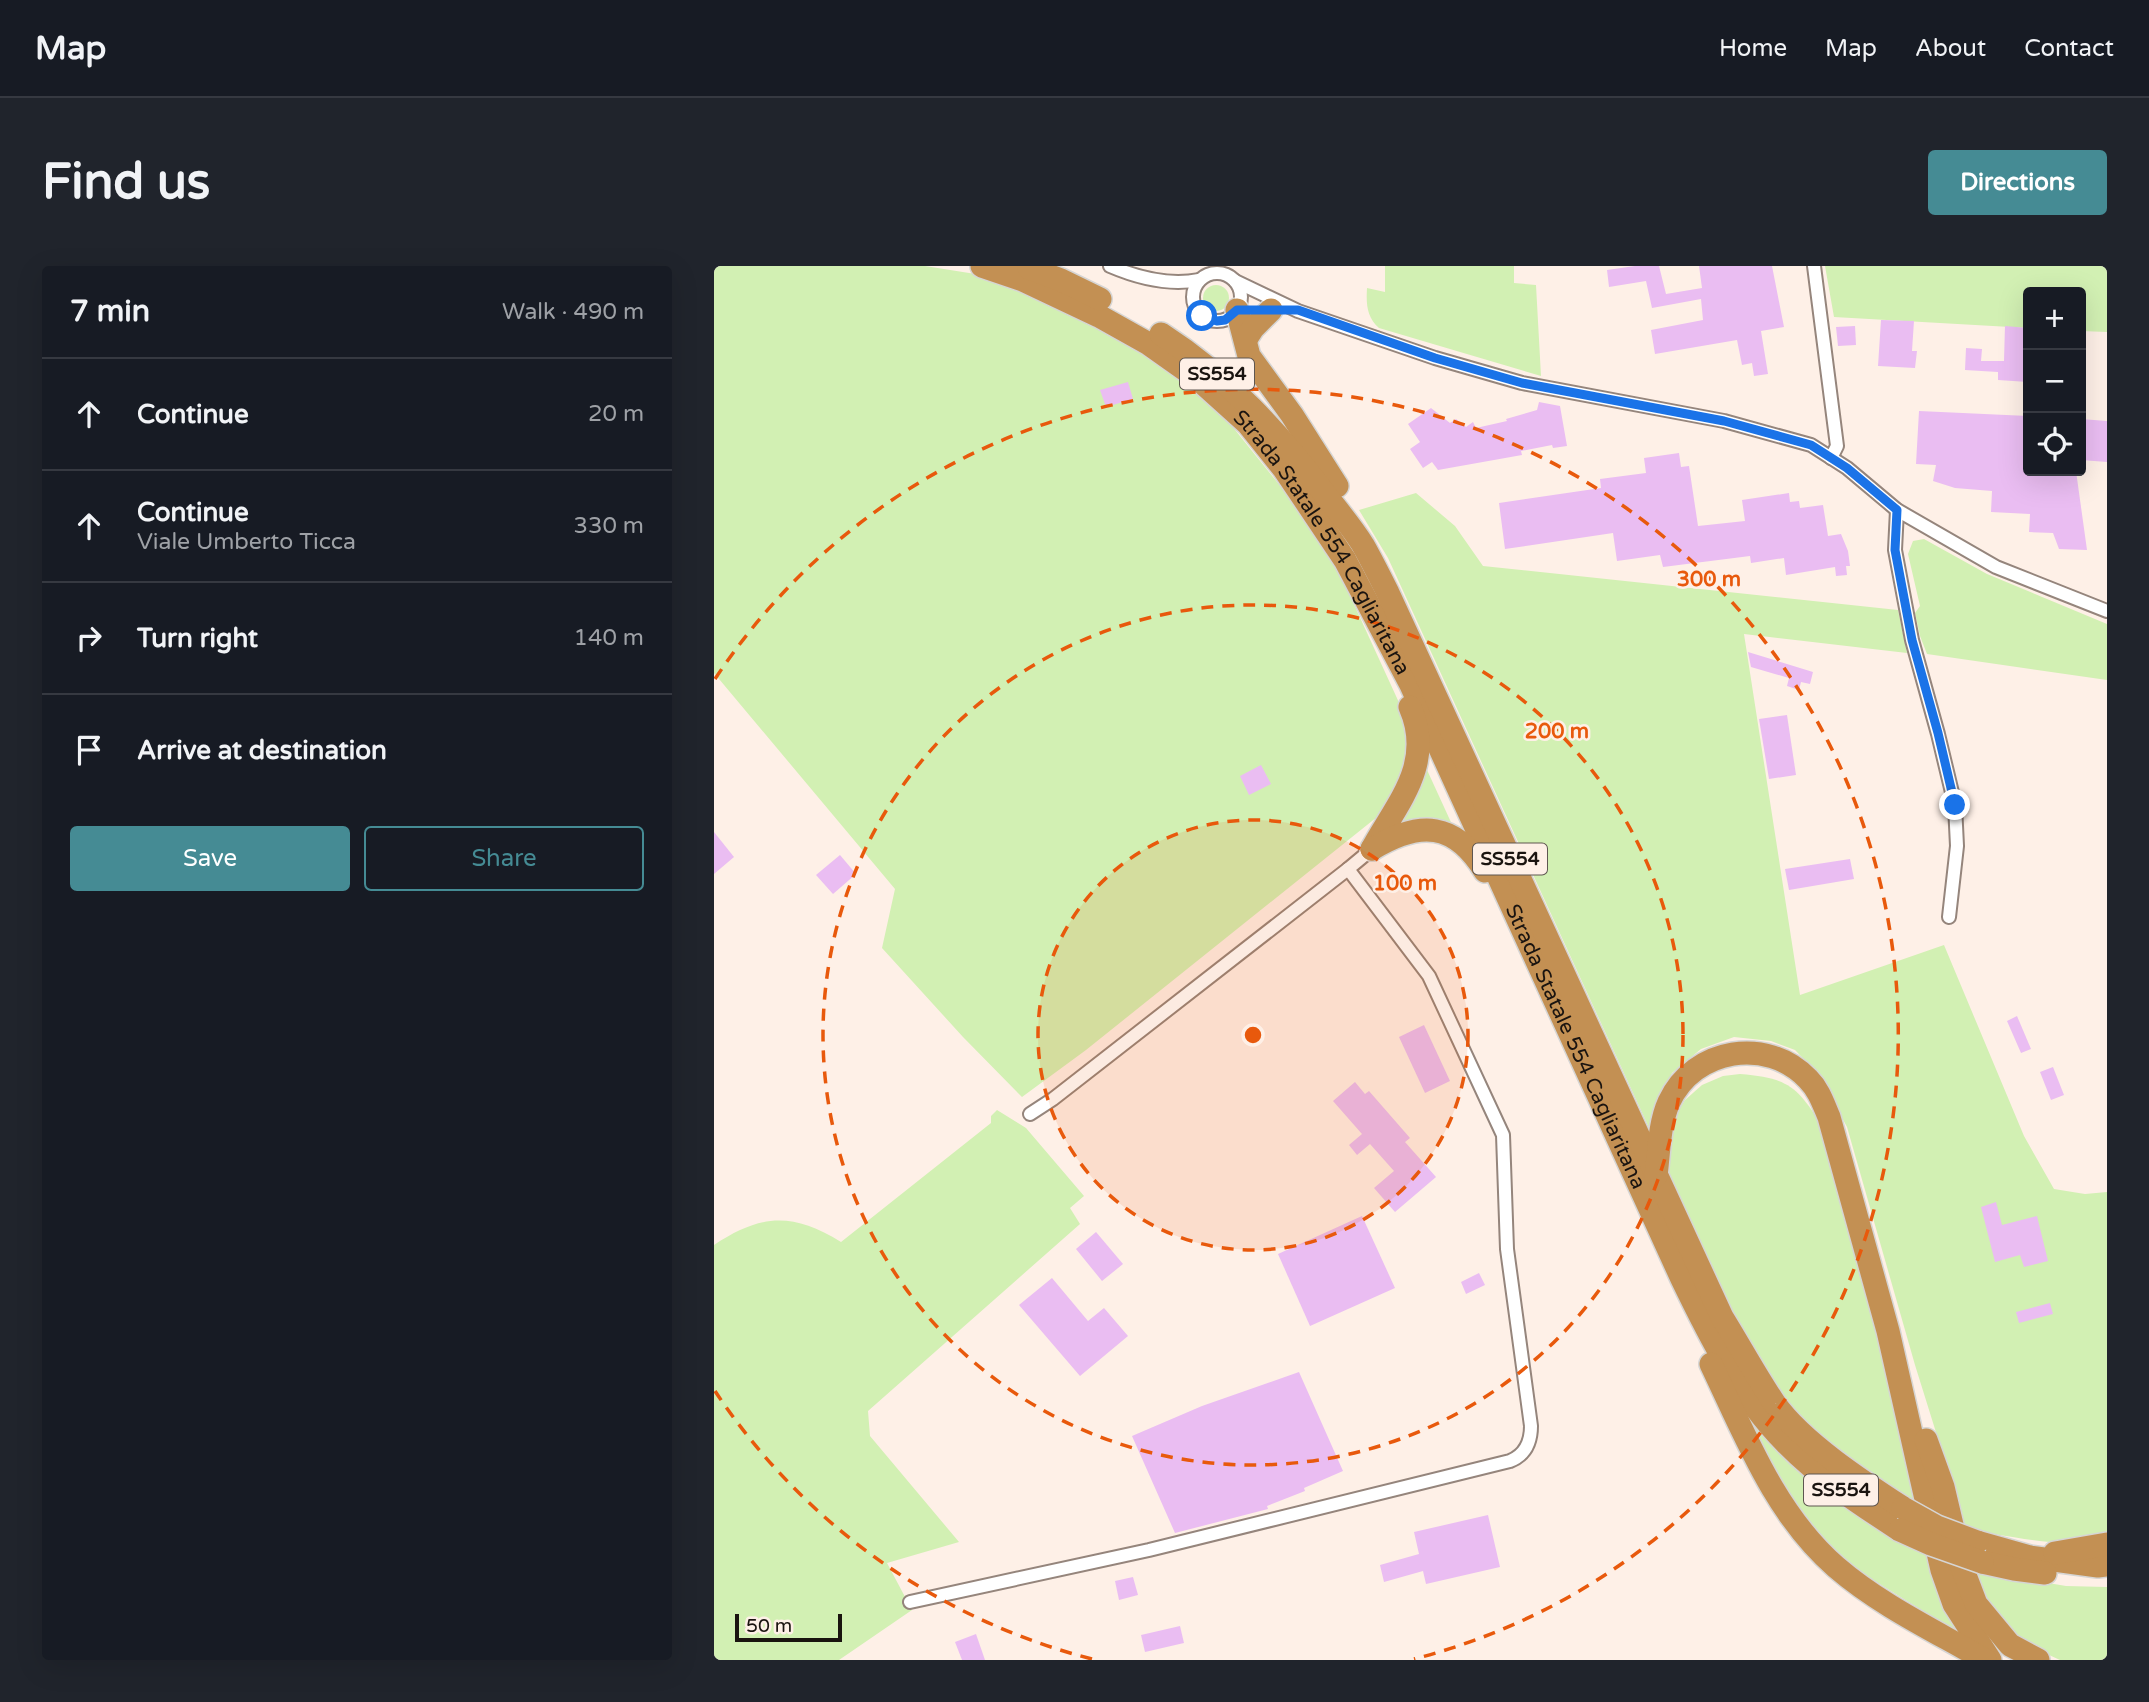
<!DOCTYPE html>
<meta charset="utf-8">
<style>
body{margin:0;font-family:"Varela Round",sans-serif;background:#20242c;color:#f1f3f6}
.controls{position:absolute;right:21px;top:21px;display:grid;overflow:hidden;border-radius:7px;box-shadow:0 7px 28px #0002}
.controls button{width:63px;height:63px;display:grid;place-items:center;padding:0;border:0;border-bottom:2px solid #363941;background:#171b24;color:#f1f3f6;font:35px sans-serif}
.scale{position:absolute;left:21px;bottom:18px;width:107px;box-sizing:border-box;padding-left:7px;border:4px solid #1a1410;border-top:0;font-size:19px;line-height:24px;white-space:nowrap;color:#1a1410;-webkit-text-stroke:5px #fef0e7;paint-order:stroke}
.stop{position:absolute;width:21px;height:21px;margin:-16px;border:5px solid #1a73e8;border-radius:50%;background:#fff}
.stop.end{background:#1a73e8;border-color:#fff;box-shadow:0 2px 7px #0008}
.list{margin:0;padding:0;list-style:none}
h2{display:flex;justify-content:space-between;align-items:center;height:91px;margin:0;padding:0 28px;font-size:30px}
h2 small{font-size:23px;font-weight:400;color:#9ea1a6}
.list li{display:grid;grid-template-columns:46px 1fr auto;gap:21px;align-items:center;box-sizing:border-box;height:112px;padding:0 28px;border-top:2px solid #363941}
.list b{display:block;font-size:26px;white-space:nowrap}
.list p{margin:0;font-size:23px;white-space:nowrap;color:#9ea1a6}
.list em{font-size:23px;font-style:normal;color:#9ea1a6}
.actions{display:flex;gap:14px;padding:21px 28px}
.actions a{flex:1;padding:16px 0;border:2px solid #458b94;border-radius:7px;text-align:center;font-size:24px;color:#458b94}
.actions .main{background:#458b94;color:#fff}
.icon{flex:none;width:38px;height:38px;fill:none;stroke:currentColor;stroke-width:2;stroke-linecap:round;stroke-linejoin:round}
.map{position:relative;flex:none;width:1393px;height:1394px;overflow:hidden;border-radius:7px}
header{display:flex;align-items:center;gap:42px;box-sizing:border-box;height:98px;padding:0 35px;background:#171b24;border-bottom:2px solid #363941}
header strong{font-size:33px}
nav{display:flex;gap:38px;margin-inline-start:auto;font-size:24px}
.intro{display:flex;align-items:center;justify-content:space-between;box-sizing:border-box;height:168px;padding:0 42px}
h1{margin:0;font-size:49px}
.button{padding:18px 32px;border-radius:7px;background:#458b94;color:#fff;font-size:24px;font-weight:700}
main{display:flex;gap:42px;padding:0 42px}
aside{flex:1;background:#171b24;border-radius:7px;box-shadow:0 7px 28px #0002}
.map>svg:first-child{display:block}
</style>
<header>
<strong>Map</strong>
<nav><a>Home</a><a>Map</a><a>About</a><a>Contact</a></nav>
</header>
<div class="intro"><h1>Find us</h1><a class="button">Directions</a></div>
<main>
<aside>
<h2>7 min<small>Walk · 490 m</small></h2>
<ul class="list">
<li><svg class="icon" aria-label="ahead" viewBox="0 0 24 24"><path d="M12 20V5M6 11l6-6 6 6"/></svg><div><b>Continue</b></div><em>20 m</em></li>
<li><svg class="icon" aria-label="ahead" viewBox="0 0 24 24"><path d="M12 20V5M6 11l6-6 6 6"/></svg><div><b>Continue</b><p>Viale Umberto Ticca</p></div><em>330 m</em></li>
<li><svg class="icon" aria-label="right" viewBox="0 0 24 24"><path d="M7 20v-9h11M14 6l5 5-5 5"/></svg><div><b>Turn right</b></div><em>140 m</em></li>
<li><svg class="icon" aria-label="arrive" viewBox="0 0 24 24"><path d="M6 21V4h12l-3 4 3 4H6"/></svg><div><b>Arrive at destination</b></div></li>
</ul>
<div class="actions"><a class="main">Save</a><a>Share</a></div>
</aside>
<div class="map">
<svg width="1393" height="1394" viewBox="0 0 1393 1394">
<rect width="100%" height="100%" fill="#fef0e7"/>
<g fill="#d2f0b3">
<path d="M0,0H211L274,10L437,87L505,144L580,237L621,297L693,454C698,490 687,516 668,547L372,784L308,831L249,771L168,682L181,623L0,407Z"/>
<path d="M671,0H800V17L822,19L827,110L665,62C653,51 652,39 653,22L671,26Z"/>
<path d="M1111,0H1393V66L1367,65V26H1314V62L1120,51Z"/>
<circle cx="502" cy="32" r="13"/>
<path d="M702,227L741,260L769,300L1184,344L1193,387L1030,368L1086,729L1230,679L1310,870L1340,923L1371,928L1393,926V1269C1353,1283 1319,1274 1280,1268L1286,1309L1352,1320L1393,1321V1394H1346L1322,1383L1280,1354L1264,1329L1230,1192L1201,1099L1133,861L1105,809L1081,784L1057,775L1020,771L987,783L958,807L936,864L674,292L645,244Z"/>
<path d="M1210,273L1273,308L1393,358V414L1213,388L1206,370L1201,347L1206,340L1194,288L1199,275Z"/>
<path d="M708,493L741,565L674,571Z"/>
<path d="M1026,808C1075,812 1084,821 1109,862L1206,1238L1136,1195L1077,1146L1026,1066L970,946L955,908L952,882L962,848L971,834L988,819L1009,810Z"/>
<path d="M283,844L312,862L370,930L356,942L366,958L154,1145L156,1170L245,1276L173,1297L198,1344L125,1394H0V979C47,948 78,946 127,976L277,857V850Z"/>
<path d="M1021,1129L1116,1229L1161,1262L1219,1290L1246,1368L1132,1297L1099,1264L1070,1225Z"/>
</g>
<g fill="#eabdf2">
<path d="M921,0H945L952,28L988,22L985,0H1058L1070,61L1047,65L1054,108L1040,110L1038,97L1028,99L1023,74L941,88L937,64L989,54L987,33L938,42L932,15L895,21L893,4Z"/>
<path d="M1167,54L1200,55L1198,85H1203L1201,102L1164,100Z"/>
<path d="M1141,60L1142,79L1124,80L1122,61Z"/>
<path d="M1291,60L1314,62V116L1284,114V106L1251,104L1252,82L1268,83L1267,95H1290Z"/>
<path d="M414,116L419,133L392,141L386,124Z"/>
<path d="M825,136L846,140L853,180L839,182L838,179L807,185L808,189L724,204L718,196L709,202L696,183L706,176L694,158L717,142L736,157L742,153L752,161L759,156L762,162L793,155L792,153L823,144Z"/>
<path d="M1205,145L1314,150V205H1362L1373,284L1345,283L1339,267L1315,266L1316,248L1277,246L1278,225L1241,222L1219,215L1222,199L1202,198Z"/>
<path d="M1367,153L1393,155V196L1367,194Z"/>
<path d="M965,187L967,201L975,200L984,260L1031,255L1028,234L1075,227L1076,236L1085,235L1086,242L1109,239L1114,270L1127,268L1134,285L1136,300H1132L1133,309L1122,310L1121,301L1072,309L1070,292L1037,297L1036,290L949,301L946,289L903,295L899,267L791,283L785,237L887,222L886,213L932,207L930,192Z"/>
<path d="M1034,386L1099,406L1096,418L1087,416L1085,424L1073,420L1075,412L1037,401Z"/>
<path d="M1073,449L1082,509L1055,513L1045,453Z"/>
<path d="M547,499L557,518L535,529L526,510Z"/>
<path d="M0,566L20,591L0,608Z"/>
<path d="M126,589L142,608L119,628L102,609Z"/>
<path d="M1136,593L1140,613L1075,624L1071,603Z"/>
<path d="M1303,750L1317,783L1307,787L1293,755Z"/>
<path d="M710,759L736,815L711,827L685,771Z"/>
<path d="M1339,801L1350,829L1337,834L1326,806Z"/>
<path d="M641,816L651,828L655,825L696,872L691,876L722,911L681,946L660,922L680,905L656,878L643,889L635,879L648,868L619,835Z"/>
<path d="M1282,936L1288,959L1323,950L1334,995L1310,1001L1306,989L1281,996L1267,941Z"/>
<path d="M648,950L681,1022L596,1060L564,988Z"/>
<path d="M382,966L409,998L388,1015L362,983Z"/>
<path d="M765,1007L771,1019L752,1028L747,1016Z"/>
<path d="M338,1012L374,1055L390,1042L414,1070L366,1110L305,1039Z"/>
<path d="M1336,1037L1339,1048L1305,1057L1302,1046Z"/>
<path d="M585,1106L629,1205L590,1222L591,1225L553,1240L554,1243L461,1267L418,1170L488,1140Z"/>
<path d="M774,1249L786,1301L712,1318L709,1305L670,1316L666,1299L705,1288L700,1266Z"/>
<path d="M419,1311L424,1329L405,1334L401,1315Z"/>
<path d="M466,1360L470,1377L431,1386L427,1369Z"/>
<path d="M262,1368L271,1394H248L241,1376Z"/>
</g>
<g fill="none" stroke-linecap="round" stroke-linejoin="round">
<g stroke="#95857c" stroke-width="16">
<g id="street">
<path d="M396,0C424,12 454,20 485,14"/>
<path d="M1100,0L1123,180L1117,192"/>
<circle cx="503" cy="31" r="24"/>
<path d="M521,15L584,45L721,92L808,117L1010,155L1097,179L1133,202L1183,244L1282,301L1393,345"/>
<path d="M1183,244L1181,284L1198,374L1224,468L1241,539L1243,580L1235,651"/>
<path d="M316,848L339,833L634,603"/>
<path d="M196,1336L435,1284L796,1195C811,1189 817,1176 817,1160L793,983L789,869L715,710L634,603L658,583"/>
</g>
</g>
<g stroke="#d6d5d4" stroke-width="26">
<g id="highway">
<path id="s1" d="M268,0L309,14L385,50L435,78L483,112L534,158L570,203L631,294L697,419L968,1013C996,1071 1025,1129 1071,1176C1105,1211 1146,1238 1186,1264"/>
<path d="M315,2L347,14L386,33"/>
<path d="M523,44L535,90L578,149L623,220"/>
<path d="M447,68C514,111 566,168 614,232C626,247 639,263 649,279C658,295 666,311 674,327L1008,1051C1026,1080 1042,1110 1061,1138C1089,1177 1149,1216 1189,1242"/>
<path d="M532,73L539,62L557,44"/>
<path d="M658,583C683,537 721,498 696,441"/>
<path d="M658,583C706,554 741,556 771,605"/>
<path d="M942,910C945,887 945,858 955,836C980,782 1053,770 1094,813C1105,824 1109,837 1115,851L1174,1065L1228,1304L1240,1338L1276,1394"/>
<path d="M997,1098C1031,1169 1061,1248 1122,1301C1166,1339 1221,1365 1271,1394"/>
<path d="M1212,1174L1229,1221L1248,1301L1262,1338L1296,1379L1324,1394"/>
<path d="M1263,1276L1316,1291L1384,1300L1393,1299"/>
<path d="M1341,1287L1393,1278"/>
<path d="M1268,1296L1300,1303L1331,1307"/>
</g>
</g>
<use href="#street" stroke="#fff" stroke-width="12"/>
<use href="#highway" stroke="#c39053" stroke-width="23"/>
<g stroke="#d6d5d4" stroke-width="26" stroke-linecap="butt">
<g id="highway-bridge">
<path d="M1189,1242L1223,1261L1263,1276"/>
<path d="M1186,1264L1217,1278L1268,1296"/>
</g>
</g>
<use href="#highway-bridge" stroke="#c39053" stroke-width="23"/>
</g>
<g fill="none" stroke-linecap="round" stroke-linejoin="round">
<path stroke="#1a73e8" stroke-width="9" d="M488,50L503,55L511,54L523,44H584L721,92L808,117L1010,155L1097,179L1133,202L1183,244L1181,284L1198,374L1224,467L1241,539"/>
</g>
<circle cx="539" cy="769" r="215" fill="#e8590c" fill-opacity=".12"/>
<g fill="none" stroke="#e8590c" stroke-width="3.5" stroke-dasharray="12 9">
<circle cx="539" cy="769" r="215"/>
<circle cx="539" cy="769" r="430"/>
<path d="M378 1393A645 645 0 0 1 1 1125M1 413A645 645 0 1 1 700 1393"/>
</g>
<g text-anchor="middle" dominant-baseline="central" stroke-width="5" stroke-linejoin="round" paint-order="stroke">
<g fill="#fef0e7" stroke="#5e5650" stroke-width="2">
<rect x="466" y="92.5" width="74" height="31" rx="5"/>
<rect x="759" y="577.5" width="74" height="31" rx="5"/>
<rect x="1090" y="1208.5" width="74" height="31" rx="5"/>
</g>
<g font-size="19" font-weight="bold" fill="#1a1410">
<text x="503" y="108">SS554</text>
<text x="796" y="593">SS554</text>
<text x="1127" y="1224">SS554</text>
</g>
<g font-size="21" fill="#1a1410" stroke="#fef0e7">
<text stroke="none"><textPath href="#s1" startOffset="452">Strada Statale 554 Cagliaritana</textPath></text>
<text stroke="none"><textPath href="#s1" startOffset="1018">Strada Statale 554 Cagliaritana</textPath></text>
</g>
</g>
<circle cx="539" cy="769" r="10" fill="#e8590c" stroke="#fef0e7" stroke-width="3.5"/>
<g font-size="21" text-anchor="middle" font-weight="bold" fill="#e8590c" stroke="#fef0e7" stroke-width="5" stroke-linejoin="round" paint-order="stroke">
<text x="995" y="320">300 m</text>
<text x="843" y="472">200 m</text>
<text x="691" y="624">100 m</text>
</g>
</svg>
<div class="controls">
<button>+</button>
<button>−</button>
<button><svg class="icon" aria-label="locate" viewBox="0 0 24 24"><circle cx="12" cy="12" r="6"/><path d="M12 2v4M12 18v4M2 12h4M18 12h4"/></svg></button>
</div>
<div class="scale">50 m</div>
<div class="stop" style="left:488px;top:50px"></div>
<div class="stop end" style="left:1241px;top:539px"></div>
</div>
</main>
